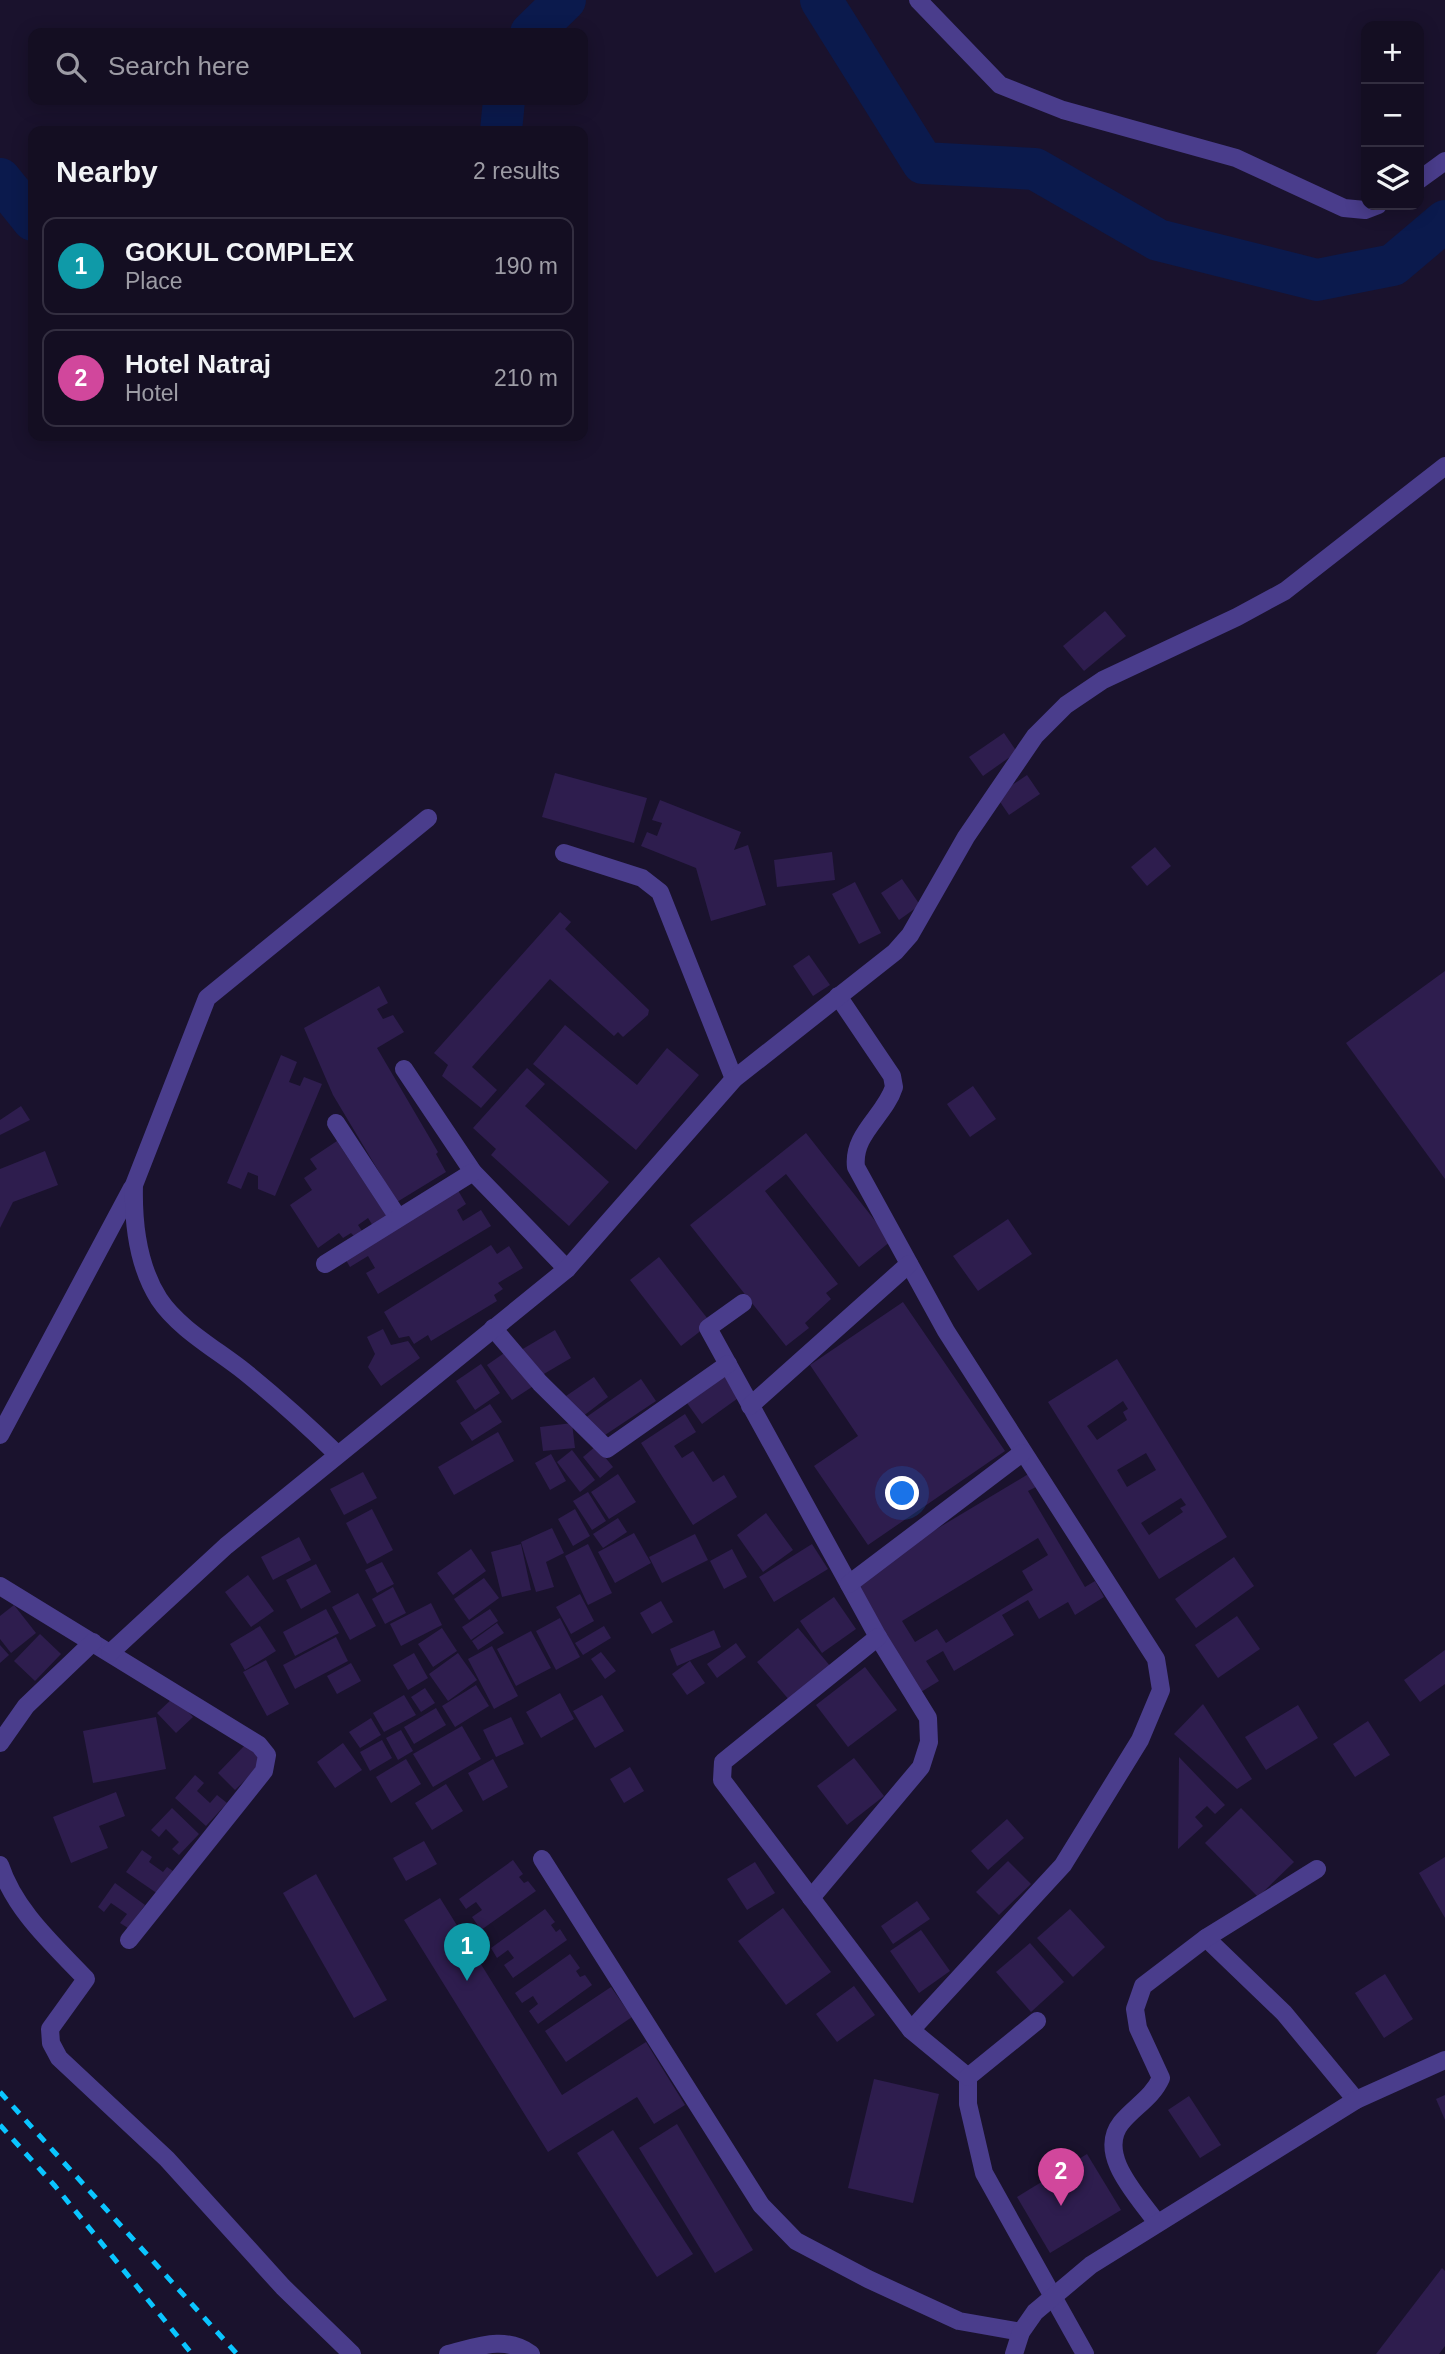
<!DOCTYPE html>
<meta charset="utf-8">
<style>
body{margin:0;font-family:Arial,sans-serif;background:#211c2f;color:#f1f3f6}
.controls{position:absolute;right:21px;top:21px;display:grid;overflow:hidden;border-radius:14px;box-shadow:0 4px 18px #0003}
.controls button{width:63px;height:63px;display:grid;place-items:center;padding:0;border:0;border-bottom:2px solid #332e40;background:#140e22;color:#f1f3f6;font:35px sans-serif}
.you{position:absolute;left:903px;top:1494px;width:24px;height:24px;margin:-18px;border:5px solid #fff;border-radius:50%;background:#1a73e8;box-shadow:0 0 0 10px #1a73e833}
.badge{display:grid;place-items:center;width:46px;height:46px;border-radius:50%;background:#d93025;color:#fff;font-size:23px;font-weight:700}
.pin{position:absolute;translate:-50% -58px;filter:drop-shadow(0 2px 4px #0008)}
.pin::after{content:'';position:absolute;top:37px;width:24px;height:21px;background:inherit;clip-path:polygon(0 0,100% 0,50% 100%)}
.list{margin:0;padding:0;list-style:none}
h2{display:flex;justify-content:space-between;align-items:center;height:91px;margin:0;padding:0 28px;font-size:30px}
h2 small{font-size:23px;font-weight:400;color:#9d9ca5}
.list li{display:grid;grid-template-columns:46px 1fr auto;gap:21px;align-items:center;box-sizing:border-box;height:98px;margin:0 14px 14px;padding:0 14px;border:2px solid #332e40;border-radius:14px}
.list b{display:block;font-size:26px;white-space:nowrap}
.list p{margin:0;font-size:23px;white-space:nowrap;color:#9d9ca5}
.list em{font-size:23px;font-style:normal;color:#9d9ca5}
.icon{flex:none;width:38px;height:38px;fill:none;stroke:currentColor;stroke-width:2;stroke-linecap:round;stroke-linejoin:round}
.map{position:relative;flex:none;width:1445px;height:2354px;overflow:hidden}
.search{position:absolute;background:#140e22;box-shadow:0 4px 18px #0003;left:28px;top:28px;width:560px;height:77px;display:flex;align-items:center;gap:18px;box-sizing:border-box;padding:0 24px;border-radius:14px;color:#9d9ca5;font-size:26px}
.panel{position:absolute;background:#140e22;box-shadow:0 4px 18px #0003;left:28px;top:126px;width:560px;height:315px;border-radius:14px}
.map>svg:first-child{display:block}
</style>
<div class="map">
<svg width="1445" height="2354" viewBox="0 0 1445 2354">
<rect width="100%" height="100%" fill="#1a122d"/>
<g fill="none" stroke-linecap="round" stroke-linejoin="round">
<g stroke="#0b1a4d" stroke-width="42">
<path d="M821,0L923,163L1035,169L1158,240L1317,280L1393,265L1445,221"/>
<path d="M531,33L565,0"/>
<path d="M501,131L504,100"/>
<path d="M0,179L33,220"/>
</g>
</g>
<g fill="#2e1d4e" fill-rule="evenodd">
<path d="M1105,611L1126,636L1084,671L1063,646Z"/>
<path d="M1004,733L1017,752L983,776L969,757Z"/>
<path d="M555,773L647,798L634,843L542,817Z"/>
<path d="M1027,775L1040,794L1009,815L996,796Z"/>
<path d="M660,800L741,832L734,850L748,845L766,905L711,921L696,868L641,846L647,832L657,836L662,823L652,820Z"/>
<path d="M1155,847L1171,866L1147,886L1131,867Z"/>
<path d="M832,852L835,880L777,887L774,860Z"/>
<path d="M902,879L920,905L899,920L881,893Z"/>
<path d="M855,882L881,933L859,944L832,894Z"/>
<path d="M560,912L571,922L565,929L649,1010L648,1015L623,1037L618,1032L614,1036L550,979L472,1067L497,1090L481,1108L442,1076L448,1065L434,1053Z"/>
<path d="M809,955L830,985L813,996L793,966Z"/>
<path d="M1445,971V1179L1346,1043Z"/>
<path d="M379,986L388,1003L377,1009L383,1019L393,1015L404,1032L377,1048L438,1152L436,1154L446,1172L397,1202L333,1095L304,1028Z"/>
<path d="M565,1025L637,1085L667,1048L699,1075L636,1150L533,1064Z"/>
<path d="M281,1055L297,1062L289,1082L300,1086L304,1077L322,1084L275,1196L258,1189V1176L248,1172L241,1189L227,1183Z"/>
<path d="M527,1068L545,1084L525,1106L609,1182L569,1226L491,1155L496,1149L473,1128Z"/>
<path d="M973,1086L996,1119L970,1137L947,1104Z"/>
<path d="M21,1106L30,1120L0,1135V1120Z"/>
<path d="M806,1133L891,1241L859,1267L786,1174L765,1191L838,1284L826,1293L831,1299L805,1323L809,1328L786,1346L690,1225Z"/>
<path d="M337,1141L389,1220L375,1229L368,1218L358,1225L362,1231L354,1236L351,1233L343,1238L339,1233L318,1248L290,1205L312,1190L304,1178L317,1169L310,1159Z"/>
<path d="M45,1151L58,1185L13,1202L0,1228V1169Z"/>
<path d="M456,1187L466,1204L457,1210L463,1221L481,1210L491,1226L378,1294L366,1273L375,1268L368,1256L350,1267L343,1255Z"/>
<path d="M1008,1219L1032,1254L978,1291L953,1256Z"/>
<path d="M491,1245L497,1254L509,1246L523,1268L498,1283L503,1289L494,1295L497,1301L431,1341L428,1335L414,1344L409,1336L399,1338L384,1312Z"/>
<path d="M659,1257L711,1323L681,1346L630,1280Z"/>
<path d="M903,1302L1005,1451L868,1545L814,1466L858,1436L810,1365Z"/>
<path d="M383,1329L391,1345L408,1341L420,1358L381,1386L368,1367L375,1354L367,1337Z"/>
<path d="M555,1330L571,1358L537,1378L521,1350Z"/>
<path d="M510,1349L535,1385L512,1400L487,1365Z"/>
<path d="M1117,1359L1227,1537L1159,1579L1048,1402ZM1123,1401L1128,1409L1123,1412L1127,1420L1097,1440L1087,1426ZM1146,1453L1156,1470L1127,1487L1117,1470ZM1181,1498L1186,1505L1180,1508L1183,1512L1149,1535L1141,1523Z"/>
<path d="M481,1364L500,1393L475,1410L456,1381Z"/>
<path d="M726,1375L741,1396L702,1424L687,1403Z"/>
<path d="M594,1377L608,1397L582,1417L566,1396Z"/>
<path d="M641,1379L656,1401L599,1439L585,1418Z"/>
<path d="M490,1404L502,1422L472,1441L460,1423Z"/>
<path d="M685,1414L696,1432L674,1446L682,1458L693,1451L713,1482L724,1475L737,1497L693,1525L641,1443Z"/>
<path d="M572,1423L575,1448L543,1451L540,1427Z"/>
<path d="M498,1432L514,1461L454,1495L438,1467Z"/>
<path d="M596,1446L613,1467L600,1478L583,1457Z"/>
<path d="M572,1450L595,1480L580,1492L557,1462Z"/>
<path d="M551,1454L566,1481L550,1490L535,1463Z"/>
<path d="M363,1472L377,1498L344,1515L330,1489Z"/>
<path d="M1030,1473L1038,1486L1028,1491L1085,1587L1095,1581L1104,1597L1075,1615L1068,1602L1039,1619L1028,1600L1002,1615L1014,1635L954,1671L943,1651L926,1661L939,1681L921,1692L853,1579ZM1038,1538L1048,1555L1022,1571L1033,1590L946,1643L937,1629L915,1642L902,1621Z"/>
<path d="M618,1474L636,1502L609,1519L591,1492Z"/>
<path d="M588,1492L606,1521L592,1530L573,1501Z"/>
<path d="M372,1509L393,1550L367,1564L346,1523Z"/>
<path d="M575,1509L590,1536L573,1546L558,1519Z"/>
<path d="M766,1513L793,1550L763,1572L737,1535Z"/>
<path d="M618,1518L627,1532L603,1548L593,1534Z"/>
<path d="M552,1528L564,1553L546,1562L554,1587L536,1592L521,1542Z"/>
<path d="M634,1533L651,1563L615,1583L598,1552Z"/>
<path d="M695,1534L708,1560L662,1583L649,1557Z"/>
<path d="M299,1537L311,1560L273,1580L261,1557Z"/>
<path d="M521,1544L531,1590L502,1597L491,1552Z"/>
<path d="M588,1544L612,1593L588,1605L565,1556Z"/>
<path d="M812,1544L828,1569L774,1602L759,1577Z"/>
<path d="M471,1549L486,1571L453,1595L437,1573Z"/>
<path d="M732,1549L747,1577L724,1589L710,1561Z"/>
<path d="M1234,1557L1254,1586L1196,1628L1175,1599Z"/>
<path d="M382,1562L394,1584L377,1593L365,1570Z"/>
<path d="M316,1564L331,1592L301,1609L286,1580Z"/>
<path d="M248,1575L274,1611L251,1627L225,1592Z"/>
<path d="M484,1578L499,1598L469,1620L454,1599Z"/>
<path d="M393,1587L406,1613L385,1624L372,1599Z"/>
<path d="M358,1593L376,1626L350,1640L332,1607Z"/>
<path d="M580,1594L594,1621L571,1634L556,1607Z"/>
<path d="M834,1597L856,1629L822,1653L800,1621Z"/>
<path d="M661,1601L673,1622L652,1634L640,1613Z"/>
<path d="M431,1603L442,1625L401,1646L390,1624Z"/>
<path d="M14,1605L36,1633L11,1653L0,1639V1616Z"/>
<path d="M326,1609L339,1633L295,1656L283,1632Z"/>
<path d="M490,1609L498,1621L471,1640L462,1627Z"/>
<path d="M1237,1616L1260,1649L1218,1678L1195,1645Z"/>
<path d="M560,1618L580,1657L556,1670L536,1631Z"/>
<path d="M497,1623L504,1633L478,1650L472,1641Z"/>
<path d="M260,1626L276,1651L245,1670L230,1644Z"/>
<path d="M604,1626L611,1638L583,1655L575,1643Z"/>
<path d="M442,1628L457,1651L433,1667L418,1644Z"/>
<path d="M798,1628L831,1667L790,1701L757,1662Z"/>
<path d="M714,1630L721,1647L677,1666L670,1649Z"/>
<path d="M531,1631L551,1668L516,1686L497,1649Z"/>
<path d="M40,1634L61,1654L35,1681L14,1661Z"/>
<path d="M336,1637L348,1661L295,1689L283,1665Z"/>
<path d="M736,1643L746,1657L717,1678L707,1664Z"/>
<path d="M0,1645L9,1655L0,1663Z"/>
<path d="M492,1646L518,1696L494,1709L468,1659Z"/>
<path d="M1445,1650V1684L1420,1702L1404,1680Z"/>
<path d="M601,1652L616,1671L605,1679L591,1659Z"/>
<path d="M414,1653L428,1678L408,1690L393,1665Z"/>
<path d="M458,1653L477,1680L448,1701L429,1674Z"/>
<path d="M266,1660L289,1704L267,1716L243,1672Z"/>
<path d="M690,1661L705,1683L687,1695L672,1674Z"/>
<path d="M351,1663L361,1681L337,1694L327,1676Z"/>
<path d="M865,1667L897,1710L848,1747L816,1705Z"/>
<path d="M476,1685L489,1706L455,1727L442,1706Z"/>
<path d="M425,1688L435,1703L421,1712L411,1697Z"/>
<path d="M560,1693L574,1719L541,1738L526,1712Z"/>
<path d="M404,1695L416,1715L384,1732L373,1713Z"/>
<path d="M602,1695L624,1731L595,1748L573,1711Z"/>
<path d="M174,1697L193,1717L176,1733L157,1713Z"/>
<path d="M1203,1704L1252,1779L1237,1789L1174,1734Z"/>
<path d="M1298,1705L1318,1738L1266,1770L1245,1737Z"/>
<path d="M436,1708L446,1725L414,1744L404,1727Z"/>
<path d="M156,1717L166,1769L93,1783L83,1731Z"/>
<path d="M511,1717L524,1744L496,1757L483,1730Z"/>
<path d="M371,1718L381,1735L360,1748L349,1732Z"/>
<path d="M1368,1721L1390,1755L1355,1777L1333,1744Z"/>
<path d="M462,1726L481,1759L433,1787L413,1754Z"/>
<path d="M401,1730L413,1751L398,1760L386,1738Z"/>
<path d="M382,1740L392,1758L370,1771L360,1752Z"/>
<path d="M343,1743L362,1770L335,1788L317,1762Z"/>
<path d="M246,1744L264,1762L235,1790L218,1773Z"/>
<path d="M1179,1757L1225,1805L1215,1814L1207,1806L1195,1817L1203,1826L1178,1849Z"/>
<path d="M854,1758L884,1796L847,1825L817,1786Z"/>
<path d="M406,1759L421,1784L391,1803L376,1777Z"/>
<path d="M493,1759L508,1787L483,1801L468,1773Z"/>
<path d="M630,1767L644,1791L624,1803L610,1779Z"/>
<path d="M195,1775L204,1783L197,1791L210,1803L217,1795L227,1803L206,1826L175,1798Z"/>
<path d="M446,1784L463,1811L432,1830L415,1803Z"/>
<path d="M116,1792L125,1816L99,1826L108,1848L71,1863L53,1817Z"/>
<path d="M172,1808L199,1834L179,1855L172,1849L179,1842L166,1829L159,1837L151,1830Z"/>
<path d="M1241,1808L1294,1862L1258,1897L1205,1843Z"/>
<path d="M1007,1819L1024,1838L988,1870L971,1851Z"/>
<path d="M424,1841L437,1864L406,1881L393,1858Z"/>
<path d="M142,1850L152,1857L149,1862L163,1872L167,1867L173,1871L158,1894L126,1872Z"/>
<path d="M1445,1857V1918L1419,1873Z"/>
<path d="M513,1860L523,1874L519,1877L524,1883L528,1881L536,1891L481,1930L472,1917L482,1910L476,1902L466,1909L459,1899Z"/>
<path d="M1008,1861L1031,1884L999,1915L976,1892Z"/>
<path d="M755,1862L775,1893L747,1910L727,1879Z"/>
<path d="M316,1874L387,2000L354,2018L283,1893Z"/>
<path d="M115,1883L145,1905L128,1928L120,1923L127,1914L111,1903L104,1912L98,1907Z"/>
<path d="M440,1898L562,2095L646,2042L685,2105L654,2124L637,2097L548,2152L404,1920Z"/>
<path d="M917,1901L930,1919L893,1944L881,1926Z"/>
<path d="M783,1908L831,1972L786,2005L738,1941Z"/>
<path d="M545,1909L555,1922L551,1925L556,1932L560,1929L567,1940L513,1978L504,1965L514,1958L508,1950L497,1958L491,1948Z"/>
<path d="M1070,1909L1105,1947L1073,1977L1037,1938Z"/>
<path d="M921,1930L950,1971L919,1993L890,1951Z"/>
<path d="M1030,1943L1064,1982L1031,2012L996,1972Z"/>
<path d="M570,1954L580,1968L576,1971L580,1977L585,1975L592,1985L538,2024L529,2011L538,2004L533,1996L522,2003L515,1993Z"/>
<path d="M1385,1974L1413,2019L1384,2038L1355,1993Z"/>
<path d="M854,1986L875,2015L837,2042L816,2014Z"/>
<path d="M611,1987L632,2017L566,2062L545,2031Z"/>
<path d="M874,2079L939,2094L913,2203L848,2188Z"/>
<path d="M1445,2095V2120L1436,2099Z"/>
<path d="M1189,2096L1221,2145L1200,2158L1168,2110Z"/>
<path d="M677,2124L753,2250L715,2273L639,2148Z"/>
<path d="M613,2130L693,2254L657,2277L577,2153Z"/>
<path d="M1087,2154L1121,2210L1050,2253L1017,2197Z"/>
<path d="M1442,2268L1445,2271V2346L1439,2354H1376Z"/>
</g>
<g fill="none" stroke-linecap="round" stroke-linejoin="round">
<g stroke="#4a3d8c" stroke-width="18">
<path d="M918,0L1000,85L1063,110L1236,158L1344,208L1365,210L1378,205"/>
<path d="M1419,180L1445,161"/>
<path d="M564,853L642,878L660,892L734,1079"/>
<path d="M838,996L892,1076L894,1087C885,1116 852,1134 856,1167L946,1331L1156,1659L1161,1690L1140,1740L1063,1865L911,2030"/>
<path d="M404,1069L473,1172L567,1269"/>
<path d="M336,1123L397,1216"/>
<path d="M325,1264L473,1172"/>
<path d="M743,1303L708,1328L878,1637L928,1718L929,1742L921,1767L811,1898"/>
<path d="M493,1328L540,1383L607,1449L728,1364"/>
<path d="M750,1406L909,1264"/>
<path d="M0,1435L132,1188"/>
<path d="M337,1454C307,1425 277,1398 245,1372C216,1349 179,1329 159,1299C138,1266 133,1223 134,1185L207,998L428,818"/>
<path d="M849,1584L1022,1453"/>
<path d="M0,1586L259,1745L267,1755L264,1771L129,1940"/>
<path d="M878,1637L723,1762L722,1780L911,2030L968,2077V2104L984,2173L1085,2354"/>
<path d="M110,1653L226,1546L567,1269L734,1079L895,952L910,935L966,837L1035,736L1066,705L1103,680L1237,617L1285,591L1445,466"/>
<path d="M0,1743L26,1706L93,1642"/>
<path d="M542,1859L761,2205L796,2241L868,2279L959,2321L1021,2332"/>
<path d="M0,1865C15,1911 54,1945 86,1979L50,2029L51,2043L59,2058L167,2159L283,2287L352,2354"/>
<path d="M1206,1938L1284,2013L1356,2100"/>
<path d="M968,2077L1037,2021"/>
<path d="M1157,2223C1139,2197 1096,2155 1121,2123C1135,2106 1152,2098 1161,2078L1138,2028L1135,2009L1143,1986L1206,1938L1317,1869"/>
<path d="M448,2354C477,2347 505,2335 531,2354"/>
<path d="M1014,2354L1021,2332L1035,2312L1091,2265L1356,2100L1445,2060"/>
</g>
<g stroke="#0ac5ff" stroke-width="5" stroke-dasharray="10 9" stroke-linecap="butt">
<path d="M0,2092L237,2354"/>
<path d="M0,2125L55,2186L192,2354"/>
</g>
</g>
</svg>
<div class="controls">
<button>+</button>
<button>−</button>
<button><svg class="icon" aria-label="layers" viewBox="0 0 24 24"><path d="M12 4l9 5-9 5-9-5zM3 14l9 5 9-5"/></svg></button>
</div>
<div class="you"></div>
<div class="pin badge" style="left:467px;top:1981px;background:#0f9aa8">1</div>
<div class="pin badge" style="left:1061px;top:2206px;background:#d1479c">2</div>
<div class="search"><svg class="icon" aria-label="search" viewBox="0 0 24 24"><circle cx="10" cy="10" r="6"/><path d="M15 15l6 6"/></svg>Search here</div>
<section class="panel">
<h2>Nearby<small>2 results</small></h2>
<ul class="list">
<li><span class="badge" style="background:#0f9aa8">1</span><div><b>GOKUL COMPLEX</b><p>Place</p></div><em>190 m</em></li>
<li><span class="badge" style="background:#d1479c">2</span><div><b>Hotel Natraj</b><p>Hotel</p></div><em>210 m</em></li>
</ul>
</section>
</div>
